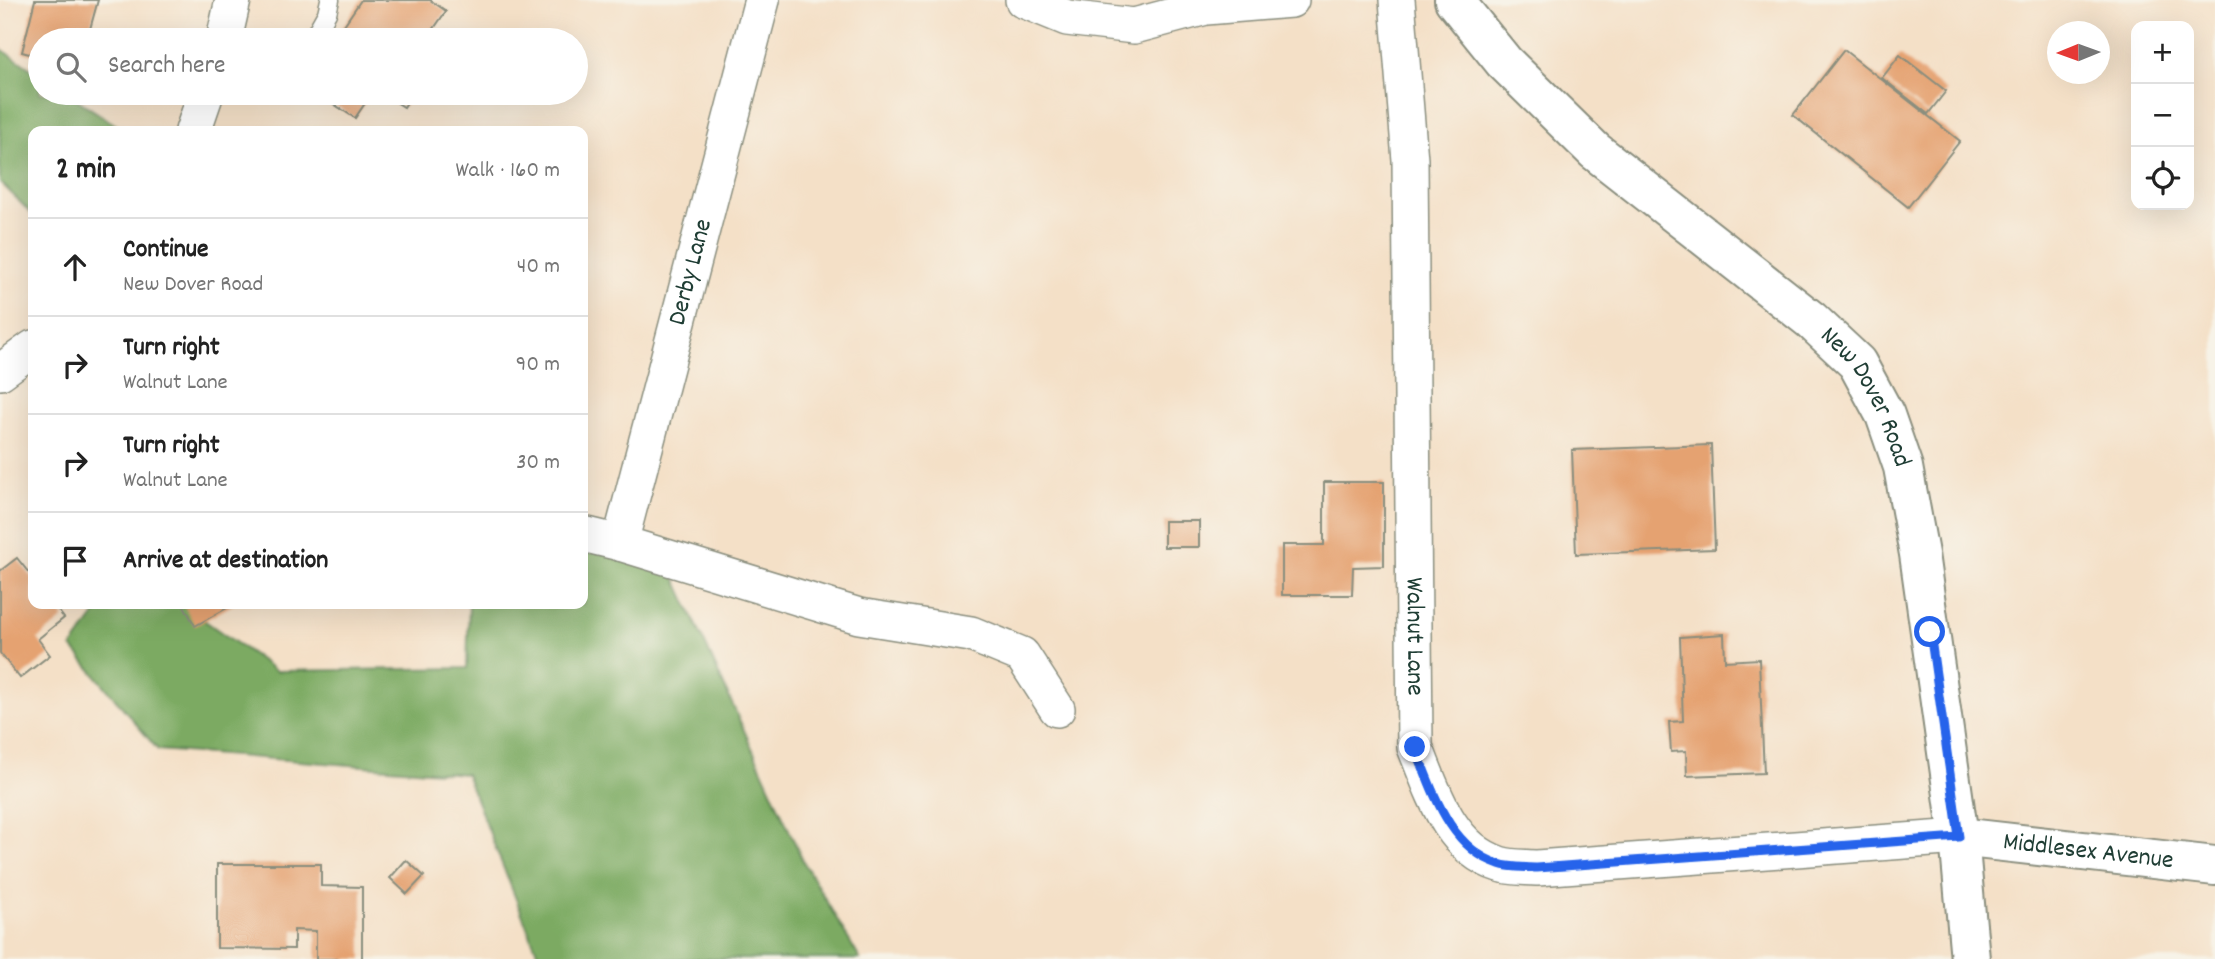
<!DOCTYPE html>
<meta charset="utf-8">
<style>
body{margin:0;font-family:Dekko,sans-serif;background:#f6f6f6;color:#222}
.controls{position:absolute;right:21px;top:21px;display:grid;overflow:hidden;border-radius:14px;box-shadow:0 7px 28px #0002}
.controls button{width:63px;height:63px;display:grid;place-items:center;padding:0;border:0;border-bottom:2px solid #e0e0e0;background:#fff;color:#222;font:35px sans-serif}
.compass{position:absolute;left:2047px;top:21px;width:63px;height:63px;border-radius:50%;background:#fff;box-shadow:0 7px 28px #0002;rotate:269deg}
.stop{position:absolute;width:21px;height:21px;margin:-16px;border:5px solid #2563eb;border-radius:50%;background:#fff}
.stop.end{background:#2563eb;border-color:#fff;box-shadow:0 2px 7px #0008}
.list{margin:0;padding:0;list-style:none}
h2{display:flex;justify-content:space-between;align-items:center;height:91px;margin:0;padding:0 28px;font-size:30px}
h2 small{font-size:23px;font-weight:400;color:#767676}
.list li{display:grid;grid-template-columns:46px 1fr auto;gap:21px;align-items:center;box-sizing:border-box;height:98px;padding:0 28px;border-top:2px solid #e0e0e0}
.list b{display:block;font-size:26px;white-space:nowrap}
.list p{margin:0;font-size:23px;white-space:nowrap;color:#767676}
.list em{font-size:23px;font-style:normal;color:#767676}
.icon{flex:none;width:38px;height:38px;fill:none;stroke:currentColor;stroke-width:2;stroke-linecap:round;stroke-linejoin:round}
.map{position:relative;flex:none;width:2215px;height:959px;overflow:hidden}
.search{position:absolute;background:#fff;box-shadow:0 7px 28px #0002;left:28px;top:28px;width:560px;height:77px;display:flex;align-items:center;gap:18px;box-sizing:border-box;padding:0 24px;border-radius:38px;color:#767676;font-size:26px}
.panel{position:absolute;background:#fff;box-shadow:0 7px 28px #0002;left:28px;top:126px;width:560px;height:483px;border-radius:14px}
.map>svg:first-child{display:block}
</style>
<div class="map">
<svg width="2215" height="959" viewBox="0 0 2215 959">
<rect width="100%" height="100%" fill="#f7f3e8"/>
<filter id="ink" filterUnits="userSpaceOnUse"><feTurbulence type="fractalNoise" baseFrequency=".0143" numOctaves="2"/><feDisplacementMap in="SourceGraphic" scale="14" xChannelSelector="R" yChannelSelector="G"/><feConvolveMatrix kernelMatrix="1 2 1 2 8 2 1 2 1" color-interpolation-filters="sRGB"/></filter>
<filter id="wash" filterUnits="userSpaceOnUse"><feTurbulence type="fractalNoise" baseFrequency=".00686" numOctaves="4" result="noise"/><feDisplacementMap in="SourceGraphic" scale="28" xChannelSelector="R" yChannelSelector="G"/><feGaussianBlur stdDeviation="1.57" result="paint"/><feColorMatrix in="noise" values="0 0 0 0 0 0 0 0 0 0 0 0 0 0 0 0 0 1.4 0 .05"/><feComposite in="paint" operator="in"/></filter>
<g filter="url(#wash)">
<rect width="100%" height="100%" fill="#f4e0c7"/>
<g fill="#7caa62" stroke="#4e744b" stroke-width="2">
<path d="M0,48L40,75V93H67L125,131H33V215L0,182Z"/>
<path d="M583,527L661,546L803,861L860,959H540L466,774L158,750L72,647L103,604H181L276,671L467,668L469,604H583Z"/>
</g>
<g id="blocks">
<g fill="#e5a271">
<path d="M35,0H98L87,40H40V57L22,52Z"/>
<path d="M361,0H430L446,11L426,40H334Z"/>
<path d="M1844,50L1960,141L1908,207L1793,115Z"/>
<path d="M1900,55L1946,91L1928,114L1882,78Z"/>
<path d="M317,93H372L355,118Z"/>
<path d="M382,93H413L404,107Z"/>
<path d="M1711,445L1715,549L1576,554L1572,450Z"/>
<path d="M1324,482H1384V566L1353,567L1352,595H1282V545H1324Z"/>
<rect x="1164" y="521" width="35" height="26"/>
<path d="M17,558L33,578V604H53L64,618L38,639L50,655L20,678L0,653V571Z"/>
<path d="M183,604H234L195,626Z"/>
<path d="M1724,634L1725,661L1759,659L1764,773L1687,776L1686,751L1671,752L1669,722L1683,721L1680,637Z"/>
<path d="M406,860L424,876L407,894L390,878Z"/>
<path d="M217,864H321V886L362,887V959H316V931L294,930V949L217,948Z"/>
</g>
</g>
</g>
<g filter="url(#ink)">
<use href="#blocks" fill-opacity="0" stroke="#8a8e7e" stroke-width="2"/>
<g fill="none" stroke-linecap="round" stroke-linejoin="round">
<g stroke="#8a8e7e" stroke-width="21">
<path id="lane" d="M312,40L327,13L330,0"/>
</g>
<g stroke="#8a8e7e" stroke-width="38">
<g id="street">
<path d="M1023,0L1067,18L1134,26L1206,7L1291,0"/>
<path id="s1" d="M1397,0L1410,160L1415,747C1433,791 1449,848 1499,864C1510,868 1525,867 1537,868L1959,837"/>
<path d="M224,40L233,0"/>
<path d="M193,131L206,93"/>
<path d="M0,372L33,348"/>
<path d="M583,534L620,543L859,616L971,634L1022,655L1057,709"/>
<path id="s2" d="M620,543L762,0"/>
</g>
</g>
<g stroke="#8a8e7e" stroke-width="42">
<g id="secondary">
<path id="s3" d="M1454,0L1504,62L1595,151L1811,320L1857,363L1885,415L1903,467L1919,554L1959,837L1970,959"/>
<path id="s4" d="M1959,837L2215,866"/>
</g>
</g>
<use href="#lane" stroke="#fff" stroke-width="18"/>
<use href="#street" stroke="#fff" stroke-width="35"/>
<use href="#secondary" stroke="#fff" stroke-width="38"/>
</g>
</g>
<g fill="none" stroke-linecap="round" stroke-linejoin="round" filter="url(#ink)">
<path stroke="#2563eb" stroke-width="9" d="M1415,747C1433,791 1449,848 1499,864C1510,868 1525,867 1537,868L1959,837L1930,632"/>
</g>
<g text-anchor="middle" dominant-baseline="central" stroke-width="5" stroke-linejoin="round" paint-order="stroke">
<g font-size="26" fill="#1f3d34" stroke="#f7f3e8">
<text stroke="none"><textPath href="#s2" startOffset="280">Derby Lane</textPath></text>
<text stroke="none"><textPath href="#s3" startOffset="578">New Dover Road</textPath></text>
<text stroke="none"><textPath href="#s1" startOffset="637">Walnut Lane</textPath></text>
<text stroke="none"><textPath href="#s4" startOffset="130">Middlesex Avenue</textPath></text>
</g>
</g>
</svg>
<div class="controls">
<button>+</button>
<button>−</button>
<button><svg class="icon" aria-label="locate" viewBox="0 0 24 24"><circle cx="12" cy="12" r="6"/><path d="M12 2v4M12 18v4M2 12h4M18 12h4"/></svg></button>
</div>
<svg class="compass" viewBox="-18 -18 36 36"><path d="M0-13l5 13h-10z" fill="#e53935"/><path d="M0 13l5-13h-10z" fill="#767676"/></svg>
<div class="stop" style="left:1930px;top:632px"></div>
<div class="stop end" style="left:1415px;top:747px"></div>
<div class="search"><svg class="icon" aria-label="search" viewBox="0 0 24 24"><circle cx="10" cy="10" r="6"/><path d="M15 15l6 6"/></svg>Search here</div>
<section class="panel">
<h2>2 min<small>Walk · 160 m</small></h2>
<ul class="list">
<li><svg class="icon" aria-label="ahead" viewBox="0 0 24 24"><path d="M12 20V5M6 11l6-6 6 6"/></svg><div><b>Continue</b><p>New Dover Road</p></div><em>40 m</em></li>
<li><svg class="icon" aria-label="right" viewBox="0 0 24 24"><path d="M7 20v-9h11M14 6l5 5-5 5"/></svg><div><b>Turn right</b><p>Walnut Lane</p></div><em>90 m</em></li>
<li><svg class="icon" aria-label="right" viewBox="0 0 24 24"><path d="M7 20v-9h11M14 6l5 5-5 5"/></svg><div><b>Turn right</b><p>Walnut Lane</p></div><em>30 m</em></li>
<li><svg class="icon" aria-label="arrive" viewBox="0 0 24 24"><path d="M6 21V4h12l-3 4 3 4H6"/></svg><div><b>Arrive at destination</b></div></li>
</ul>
</section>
</div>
